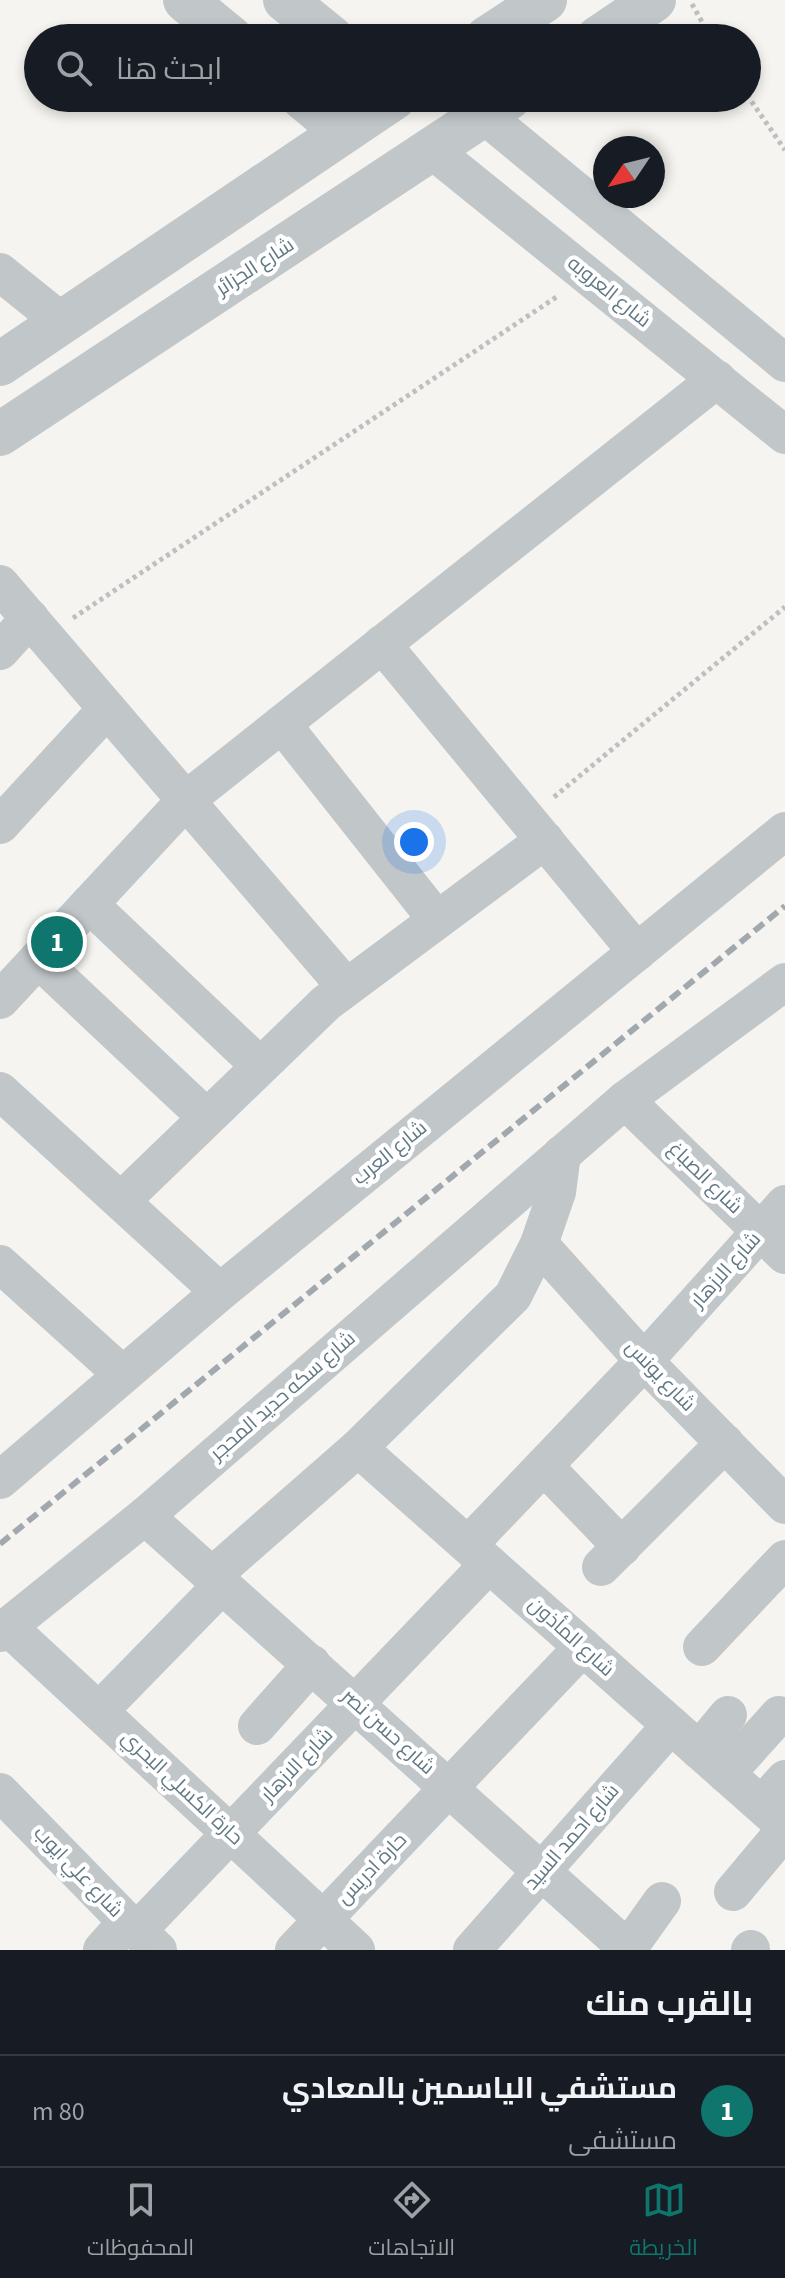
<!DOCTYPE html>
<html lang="ar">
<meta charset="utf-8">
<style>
body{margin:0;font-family:"Source Sans 3",Cairo,sans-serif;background:#242831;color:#f1f3f6;direction:rtl}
.compass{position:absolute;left:593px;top:136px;width:72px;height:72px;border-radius:50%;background:#171b24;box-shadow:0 4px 12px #0003;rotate:235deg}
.you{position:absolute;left:414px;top:842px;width:28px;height:28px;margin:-20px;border:6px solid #fff;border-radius:50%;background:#1a73e8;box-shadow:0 0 0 12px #1a73e833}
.badge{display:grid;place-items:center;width:52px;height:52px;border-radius:50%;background:#0f766e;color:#fff;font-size:26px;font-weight:700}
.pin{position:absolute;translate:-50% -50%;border:4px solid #fff;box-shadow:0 2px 8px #0006}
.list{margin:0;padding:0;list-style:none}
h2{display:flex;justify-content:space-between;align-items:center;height:104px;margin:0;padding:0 32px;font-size:34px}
h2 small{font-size:26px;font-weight:400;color:#9ea1a6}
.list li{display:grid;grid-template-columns:52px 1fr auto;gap:24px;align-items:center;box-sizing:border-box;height:112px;padding:0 32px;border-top:2px solid #363941}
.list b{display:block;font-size:30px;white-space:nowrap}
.list p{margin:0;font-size:26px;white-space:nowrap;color:#9ea1a6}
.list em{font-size:26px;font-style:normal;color:#9ea1a6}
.icon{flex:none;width:44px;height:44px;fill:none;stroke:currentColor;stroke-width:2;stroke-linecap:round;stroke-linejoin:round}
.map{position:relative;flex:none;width:785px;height:1950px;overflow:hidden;direction:ltr}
.search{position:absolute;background:#171b24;box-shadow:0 4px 12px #0003;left:24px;right:24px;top:24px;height:88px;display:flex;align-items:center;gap:20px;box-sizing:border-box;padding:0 28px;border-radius:44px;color:#9ea1a6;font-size:30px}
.sheet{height:216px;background:#171b24}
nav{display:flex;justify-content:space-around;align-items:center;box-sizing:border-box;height:112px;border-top:2px solid #363941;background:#171b24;font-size:22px;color:#9ea1a6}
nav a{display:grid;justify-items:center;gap:4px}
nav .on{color:#0f766e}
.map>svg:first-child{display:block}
</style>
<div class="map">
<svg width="785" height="1950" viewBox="0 0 785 1950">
<rect width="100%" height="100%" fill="#f5f4f0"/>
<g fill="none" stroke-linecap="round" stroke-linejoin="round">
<g stroke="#bdbfc1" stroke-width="5" stroke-dasharray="4 4" stroke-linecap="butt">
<path d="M692,4L711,38"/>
<path d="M747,95L785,150"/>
<path d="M73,618L558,296"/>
<path d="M554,797L785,607"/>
</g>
<g stroke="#c1c6c9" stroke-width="38">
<path d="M484,115L785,363"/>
<path d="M432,150L785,435"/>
<path d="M0,272L62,322"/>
<path d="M0,584L346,987"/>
<path d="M382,644L637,952"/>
<path d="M0,651L30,618"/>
<path d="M282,724L437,920"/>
<path d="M0,825L107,709"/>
<path d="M89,904L259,1065"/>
<path d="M38,959L206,1117"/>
<path d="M0,1000L186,800L717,379"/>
<path d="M0,1091L220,1292"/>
<path d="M625,1100L785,1255"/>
<path d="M121,1201L326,1003L545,840"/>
<path d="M539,1244L644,1361L785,1505"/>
<path d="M0,1264L122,1374"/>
<path d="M358,1448L785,1826"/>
<path d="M544,1466L622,1547"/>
<path d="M0,1480L220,1292L785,831"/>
<path d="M145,1516L629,1950"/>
<path d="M469,1544L644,1361L785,1204"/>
<path d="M601,1567L725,1443"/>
<path d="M213,1575L358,1448L513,1296L539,1244L557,1192L562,1154"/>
<path d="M8,1627L356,1950"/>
<path d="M0,1633L145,1516L625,1100L785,982"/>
<path d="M702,1647L785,1559"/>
<path d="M99,1711L223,1584"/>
<path d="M257,1726L312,1664"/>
<path d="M699,1750L728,1715"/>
<path d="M726,1774L779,1715"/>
<path d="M0,1792L127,1922L158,1950"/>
<path d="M762,1805L785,1779"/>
<path d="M733,1892L785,1830"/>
<path d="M137,1931L489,1564"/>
<path d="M102,1950L127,1922"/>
<path d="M294,1950L583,1647"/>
<path d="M472,1950L671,1725"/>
<path d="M627,1950L662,1901"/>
<path d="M750,1950L751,1949"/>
</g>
<g stroke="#c1c6c9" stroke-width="44">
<path d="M185,0L231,38"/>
<path d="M285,0L332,38"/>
<path d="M487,38L545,0"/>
<path d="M598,38L654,0"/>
<path d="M303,98L343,131"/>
<path d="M0,364L394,98"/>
<path d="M0,434L509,98"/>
</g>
<path stroke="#a1a9ae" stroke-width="6" stroke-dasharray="12 6" stroke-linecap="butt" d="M0,1544L785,906"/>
</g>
<g text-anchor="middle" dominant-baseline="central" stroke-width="8" stroke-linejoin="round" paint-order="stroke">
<g font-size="20" fill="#617884" stroke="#fff">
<text transform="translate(255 267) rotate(-33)">شارع الجزائر</text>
<text transform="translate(609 292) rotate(39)">شارع العروبه</text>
<text transform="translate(390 1153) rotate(-39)">شارع العرب</text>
<text transform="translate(705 1178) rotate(44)">شارع الصباغ</text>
<text transform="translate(726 1270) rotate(-48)">شارع الازهار</text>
<text transform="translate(660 1376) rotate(46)">شارع يونس</text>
<text transform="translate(283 1396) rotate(-41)">شارع سكه حديد المحجر</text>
<text transform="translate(571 1637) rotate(42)">شارع المأذون</text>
<text transform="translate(388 1732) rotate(42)">شارع حسن نصر</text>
<text transform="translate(297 1765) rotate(-46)">شارع الازهار</text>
<text transform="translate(182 1788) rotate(43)">حارة الكسلي البحري</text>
<text transform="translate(572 1837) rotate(-49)">شارع احمد السيد</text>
<text transform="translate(372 1869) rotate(-46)">حارة ادريس</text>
<text transform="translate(78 1872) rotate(46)">شارع علي ايوب</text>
</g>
</g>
</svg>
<svg class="compass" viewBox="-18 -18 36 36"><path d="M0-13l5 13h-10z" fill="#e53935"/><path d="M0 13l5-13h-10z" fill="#9ea1a6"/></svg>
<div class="you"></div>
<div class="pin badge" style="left:57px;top:942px">1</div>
<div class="search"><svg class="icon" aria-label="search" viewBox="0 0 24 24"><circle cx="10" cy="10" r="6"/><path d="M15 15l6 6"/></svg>ابحث هنا</div>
</div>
<section class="sheet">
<h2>بالقرب منك<small></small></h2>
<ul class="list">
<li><span class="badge">1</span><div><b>مستشفي الياسمين بالمعادي</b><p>مستشفى</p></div><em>80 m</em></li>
</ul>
</section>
<nav>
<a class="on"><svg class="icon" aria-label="map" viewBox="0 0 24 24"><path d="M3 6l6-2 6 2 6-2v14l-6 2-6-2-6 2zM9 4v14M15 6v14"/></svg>الخريطة</a>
<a><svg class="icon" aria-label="directions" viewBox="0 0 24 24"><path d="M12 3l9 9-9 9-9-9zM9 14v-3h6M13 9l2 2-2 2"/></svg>الاتجاهات</a>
<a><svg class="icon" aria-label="saved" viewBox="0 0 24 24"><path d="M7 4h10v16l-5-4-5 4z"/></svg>المحفوظات</a>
</nav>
